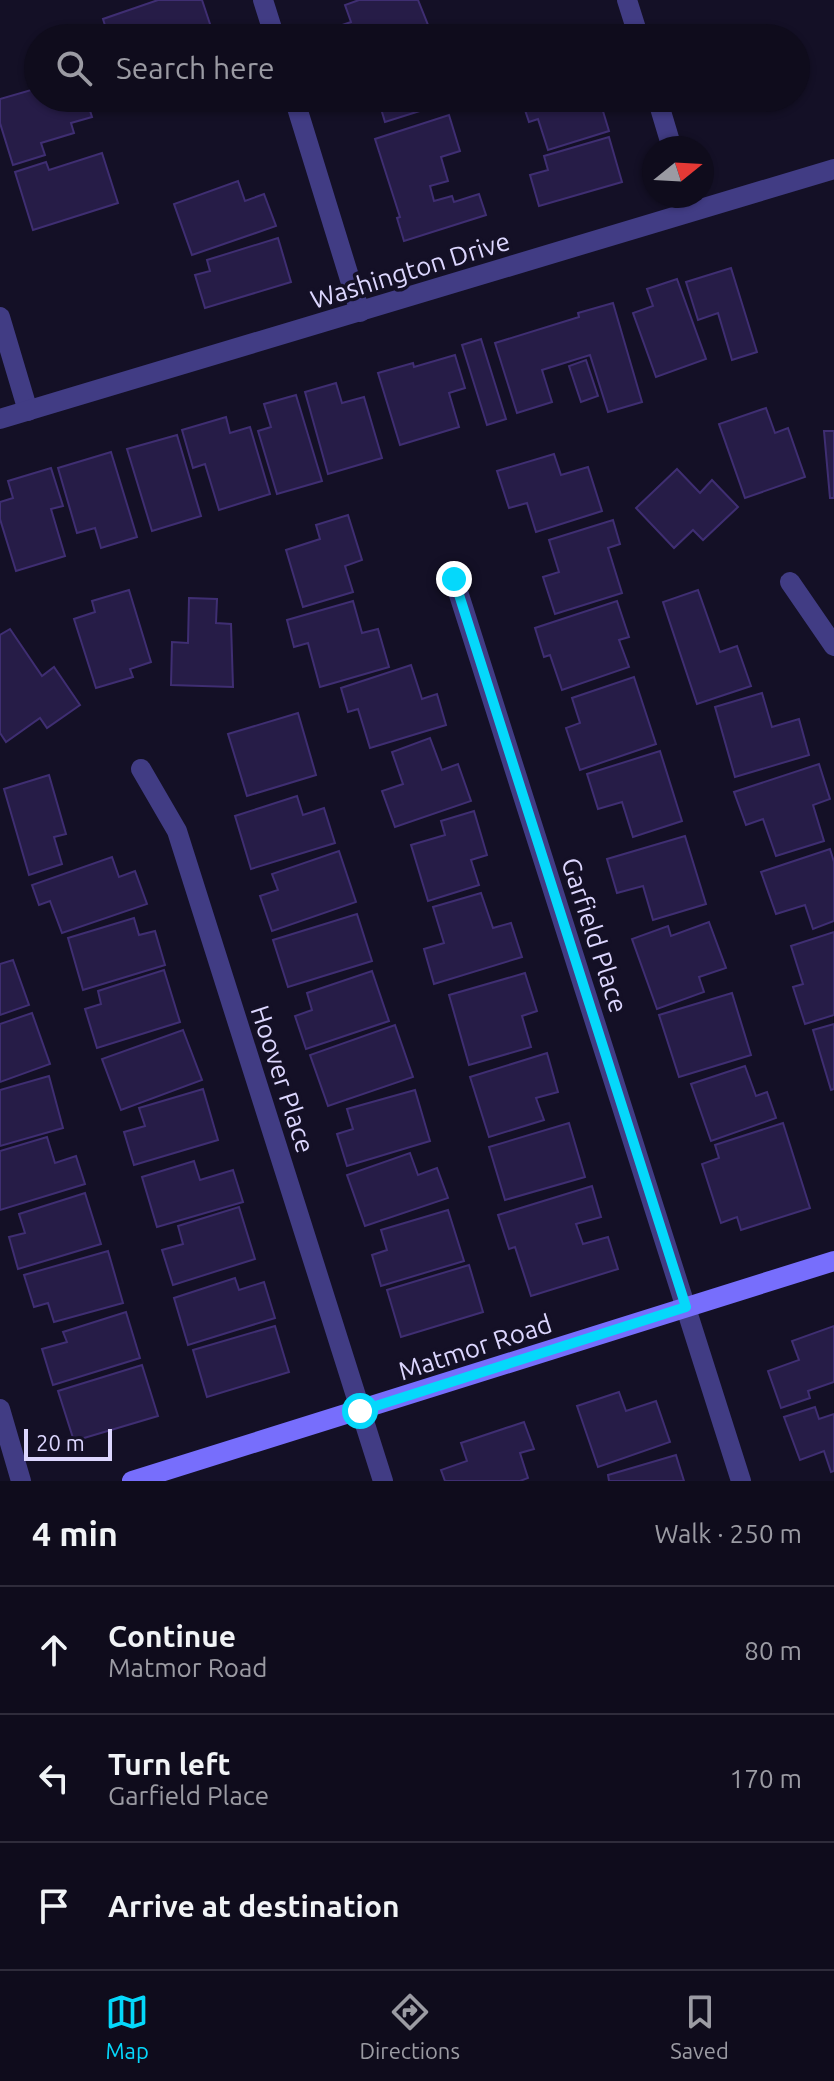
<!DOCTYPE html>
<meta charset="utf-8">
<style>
body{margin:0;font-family:Ubuntu,sans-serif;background:#181525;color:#f1f3f6}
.compass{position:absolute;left:642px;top:136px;width:72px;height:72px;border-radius:50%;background:#0f0c1c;box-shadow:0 2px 6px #0004;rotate:72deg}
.scale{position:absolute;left:24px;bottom:20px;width:88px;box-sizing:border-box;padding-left:8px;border:4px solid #dcd6fe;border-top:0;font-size:22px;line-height:28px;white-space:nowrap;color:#dcd6fe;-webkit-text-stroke:6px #141026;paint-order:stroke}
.stop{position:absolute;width:24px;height:24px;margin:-18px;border:6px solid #05d8fb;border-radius:50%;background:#fff}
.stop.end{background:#05d8fb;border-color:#fff;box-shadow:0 2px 8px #0008}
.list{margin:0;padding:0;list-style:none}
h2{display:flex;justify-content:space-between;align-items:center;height:104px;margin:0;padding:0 32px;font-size:34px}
h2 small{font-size:26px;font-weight:400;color:#9b9ba3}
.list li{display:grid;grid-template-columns:52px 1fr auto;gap:24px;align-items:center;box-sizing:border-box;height:128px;padding:0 32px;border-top:2px solid #2f2c3b}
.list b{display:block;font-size:30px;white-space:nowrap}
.list p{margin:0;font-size:26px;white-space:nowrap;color:#9b9ba3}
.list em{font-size:26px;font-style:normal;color:#9b9ba3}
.icon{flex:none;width:44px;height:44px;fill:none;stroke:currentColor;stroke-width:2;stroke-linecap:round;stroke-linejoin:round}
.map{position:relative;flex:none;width:834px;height:1481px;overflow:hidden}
.search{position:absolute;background:#0f0c1c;box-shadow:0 2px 6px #0004;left:24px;right:24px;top:24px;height:88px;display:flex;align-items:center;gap:20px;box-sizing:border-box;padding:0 28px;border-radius:44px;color:#9b9ba3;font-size:30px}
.sheet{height:488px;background:#0f0c1c}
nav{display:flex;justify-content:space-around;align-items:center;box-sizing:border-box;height:112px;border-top:2px solid #2f2c3b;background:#0f0c1c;font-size:22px;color:#9b9ba3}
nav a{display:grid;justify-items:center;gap:4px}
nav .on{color:#05d8fb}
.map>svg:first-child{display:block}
</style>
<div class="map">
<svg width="834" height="1481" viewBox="0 0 834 1481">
<rect width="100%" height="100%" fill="#141026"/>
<g fill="#261c47" stroke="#3f2e72" stroke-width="2">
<path d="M158,0H202L211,27L178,38H122L121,34L109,38L103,19Z"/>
<path d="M359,0H418L430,30L409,38H340L336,27L351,22L345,5Z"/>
<path d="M38,88V98H86L92,117L71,123L74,133L41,143L45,155L13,165L0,123V99Z"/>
<path d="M356,98H461L385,122L379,102L359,108Z"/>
<path d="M521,98H599L609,131L548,150L538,119L529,122Z"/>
<path d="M449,115L460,151L441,157L448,181L430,186L434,201L452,196L454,202L479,194L486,215L404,241L397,218L400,217L375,139Z"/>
<path d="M609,137L622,182L539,206L530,175L548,170L544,156Z"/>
<path d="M102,153L118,203L33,230L15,172L46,162L49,170Z"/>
<path d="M238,181L245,201L264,194L276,226L192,255L174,204Z"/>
<path d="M278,238L291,282L205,308L195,275L210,271L207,260Z"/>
<path d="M731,268L757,352L732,360L718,313L698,320L686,282Z"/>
<path d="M677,279L706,359L656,377L633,313L653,306L647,289Z"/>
<path d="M613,303L642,402L608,412L590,355L542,370L552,402L517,413L495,343L579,317L578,313Z"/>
<path d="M481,339L506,419L487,425L462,345Z"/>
<path d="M455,355L465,388L449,393L459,427L400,445L378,373L413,363L414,367Z"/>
<path d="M586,360L598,396L581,402L569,366Z"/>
<path d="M336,383L342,403L364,397L382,458L328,474L305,392Z"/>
<path d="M296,395L322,481L277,494L258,431L271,427L264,404Z"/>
<path d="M766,408L775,433L788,428L805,477L745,498L719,424Z"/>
<path d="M226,417L230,433L250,427L270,494L219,510L205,464L193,468L182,430Z"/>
<path d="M824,431H834V498H830Z"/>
<path d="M177,435L201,516L152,531L127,449Z"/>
<path d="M111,452L137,537L101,548L95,528L77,533L58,468Z"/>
<path d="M554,454L561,475L588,467L602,511L536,532L527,503L509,508L497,471Z"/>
<path d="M51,468L63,506L51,509L65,556L16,571L0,519V502L13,498L8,481Z"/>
<path d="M677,469L700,493L712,480L738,507L703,540L693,530L674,548L636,508Z"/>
<path d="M348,515L362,560L345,566L353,592L303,607L286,550L320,539L316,525Z"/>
<path d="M613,520L620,544L608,548L622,593L555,614L543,577L559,572L549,540Z"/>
<path d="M129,590L151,662L130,669L133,677L96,688L74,619L95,612L92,601Z"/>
<path d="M698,590L720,652L737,646L751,686L697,704L663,602Z"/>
<path d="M189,598L217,599L216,623L231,624L233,687L171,685L172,642L188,643Z"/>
<path d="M353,601L362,633L378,629L389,667L320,687L308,643L294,647L287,620Z"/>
<path d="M617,601L629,637L619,640L629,667L562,690L550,655L544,657L535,628Z"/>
<path d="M10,629L42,676L54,667L80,705L47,728L40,718L6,742L0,733V635Z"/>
<path d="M411,665L422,699L437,694L446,725L370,748L358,709L348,712L341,688Z"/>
<path d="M634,677L656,744L580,770L566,728L580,723L572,698Z"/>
<path d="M762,693L772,727L799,719L809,755L735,777L715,707Z"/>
<path d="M298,713L316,775L247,796L228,734Z"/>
<path d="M430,738L442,770L458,764L471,801L395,827L382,791L403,784L392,752Z"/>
<path d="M660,751L682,821L633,837L622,802L598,809L587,774Z"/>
<path d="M819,764L830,799L813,805L824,841L776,856L763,819L746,825L734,792Z"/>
<path d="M49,775L66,834L54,837L62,864L29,875L4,789Z"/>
<path d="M297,796L303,815L324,808L335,843L251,869L235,816Z"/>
<path d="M474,811L487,855L471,860L479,885L428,901L411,845L445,835L441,821Z"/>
<path d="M685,836L706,904L653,920L643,886L617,893L607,859Z"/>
<path d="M830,849L834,862V921L813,929L805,905L776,914L761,872Z"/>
<path d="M339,851L356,902L272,931L260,896L278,890L272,874Z"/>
<path d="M112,857L119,877L135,871L147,904L62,933L50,901L39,905L32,885Z"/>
<path d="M481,893L493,928L511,923L522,957L434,984L424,949L444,943L433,907Z"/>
<path d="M357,914L372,961L288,987L273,940Z"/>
<path d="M134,918L139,935L155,931L165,965L83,990L68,938Z"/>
<path d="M709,922L726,968L699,977L704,992L657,1009L632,939L668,926L671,936Z"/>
<path d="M834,932V1015L805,1024L793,987L803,984L791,946Z"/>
<path d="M13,960L29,1005L0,1015V964Z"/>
<path d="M164,970L180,1022L97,1048L85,1009L101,1004L98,991Z"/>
<path d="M372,971L389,1021L306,1049L295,1016L312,1010L307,993Z"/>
<path d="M525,973L537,1011L522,1016L531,1047L469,1065L449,995Z"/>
<path d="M732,993L751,1055L679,1077L659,1015Z"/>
<path d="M32,1013L50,1064L0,1082V1024Z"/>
<path d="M834,1024V1089L831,1090L813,1030Z"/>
<path d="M395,1025L413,1077L328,1106L310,1055Z"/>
<path d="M183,1030L202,1080L121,1110L102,1059Z"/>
<path d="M547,1053L558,1092L536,1098L544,1120L489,1137L470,1077Z"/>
<path d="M745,1066L756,1096L767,1092L776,1118L711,1141L691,1084Z"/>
<path d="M49,1076L63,1128L0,1146V1090Z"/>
<path d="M203,1089L218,1140L134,1165L124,1132L145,1126L139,1108Z"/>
<path d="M415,1090L430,1141L347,1166L337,1134L353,1129L347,1109Z"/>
<path d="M569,1123L585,1177L505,1200L489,1147Z"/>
<path d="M783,1123L810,1208L741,1230L737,1217L721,1223L702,1164L719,1158L715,1145Z"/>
<path d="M47,1137L55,1163L76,1156L85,1184L0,1210V1151Z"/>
<path d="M410,1153L418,1175L437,1168L448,1198L365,1226L347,1175Z"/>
<path d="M194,1161L200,1180L233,1170L243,1202L157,1227L142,1177Z"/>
<path d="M592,1186L601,1217L576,1224L583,1244L608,1237L618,1269L531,1296L515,1247L509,1249L498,1215Z"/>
<path d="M85,1193L101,1244L18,1269L9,1237L25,1233L19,1214Z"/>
<path d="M239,1207L255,1259L173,1285L162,1250L183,1244L178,1226Z"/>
<path d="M448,1210L464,1261L381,1286L372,1255L387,1250L381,1230Z"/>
<path d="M108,1251L123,1303L54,1322L48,1303L34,1307L24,1275Z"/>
<path d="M469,1265L483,1312L401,1337L387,1290Z"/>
<path d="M235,1278L239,1290L264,1282L275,1318L188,1345L174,1298Z"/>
<path d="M126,1312L140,1358L53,1385L42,1349L67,1342L63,1332Z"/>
<path d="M275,1326L289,1372L207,1397L193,1350Z"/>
<path d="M834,1326V1382L808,1391L810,1398L781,1408L768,1371L799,1360L792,1341Z"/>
<path d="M142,1365L158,1416L74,1441L58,1391Z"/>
<path d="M619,1392L626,1411L656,1401L670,1442L598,1467L577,1406Z"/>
<path d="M815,1407L819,1419L834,1414V1471L831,1472L824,1451L800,1460L784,1417Z"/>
<path d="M524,1422L534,1449L520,1453L528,1478L520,1481H445L441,1470L467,1461L461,1443Z"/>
<path d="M676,1455L684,1481H609L608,1475Z"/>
</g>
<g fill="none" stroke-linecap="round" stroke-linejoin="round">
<g stroke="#413c84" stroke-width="20">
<path d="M263,0L275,38"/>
<path d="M627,0L639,38"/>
<path d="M294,98L360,312"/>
<path d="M657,98L672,148"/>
<path d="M0,317L28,411"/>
<path d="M0,419L834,169"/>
<path d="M454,579L741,1481"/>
<path d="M790,582L834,646"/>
<path d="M141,769L177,831L383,1481"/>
<path d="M0,1409L21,1481"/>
</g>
<path stroke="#776efc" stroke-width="20" d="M132,1481L834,1261"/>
</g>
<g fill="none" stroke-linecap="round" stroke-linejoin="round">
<path stroke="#05d8fb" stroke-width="10" d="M360,1411L686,1307L454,579"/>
</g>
<g text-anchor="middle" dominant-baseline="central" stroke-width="7" stroke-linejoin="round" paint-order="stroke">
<g font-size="26" fill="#dcd6fe" stroke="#141026">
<text transform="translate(410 270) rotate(-17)">Washington Drive</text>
<text transform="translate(595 935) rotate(72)">Garfield Place</text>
<text transform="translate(283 1079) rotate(72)">Hoover Place</text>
<text transform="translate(475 1347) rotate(-18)">Matmor Road</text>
</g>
</g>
</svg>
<svg class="compass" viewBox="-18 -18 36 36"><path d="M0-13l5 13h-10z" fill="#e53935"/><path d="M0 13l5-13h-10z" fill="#9b9ba3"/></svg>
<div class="scale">20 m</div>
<div class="stop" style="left:360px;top:1411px"></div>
<div class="stop end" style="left:454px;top:579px"></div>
<div class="search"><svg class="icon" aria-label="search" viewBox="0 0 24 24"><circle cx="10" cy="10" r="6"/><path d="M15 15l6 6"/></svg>Search here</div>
</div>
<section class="sheet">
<h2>4 min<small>Walk · 250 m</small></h2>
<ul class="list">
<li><svg class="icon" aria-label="ahead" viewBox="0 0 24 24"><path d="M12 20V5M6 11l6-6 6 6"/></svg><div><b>Continue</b><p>Matmor Road</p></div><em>80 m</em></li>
<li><svg class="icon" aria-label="left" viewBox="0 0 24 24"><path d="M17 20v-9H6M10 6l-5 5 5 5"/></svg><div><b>Turn left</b><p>Garfield Place</p></div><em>170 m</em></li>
<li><svg class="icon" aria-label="arrive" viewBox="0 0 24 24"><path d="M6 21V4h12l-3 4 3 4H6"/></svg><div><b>Arrive at destination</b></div></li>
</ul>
</section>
<nav>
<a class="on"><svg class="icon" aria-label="map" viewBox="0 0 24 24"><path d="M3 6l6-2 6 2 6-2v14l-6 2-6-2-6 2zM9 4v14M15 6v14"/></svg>Map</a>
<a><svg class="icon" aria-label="directions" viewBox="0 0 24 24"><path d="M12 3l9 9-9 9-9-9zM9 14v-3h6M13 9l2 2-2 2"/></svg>Directions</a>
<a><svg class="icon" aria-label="saved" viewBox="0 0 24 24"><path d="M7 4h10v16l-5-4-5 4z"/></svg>Saved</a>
</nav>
